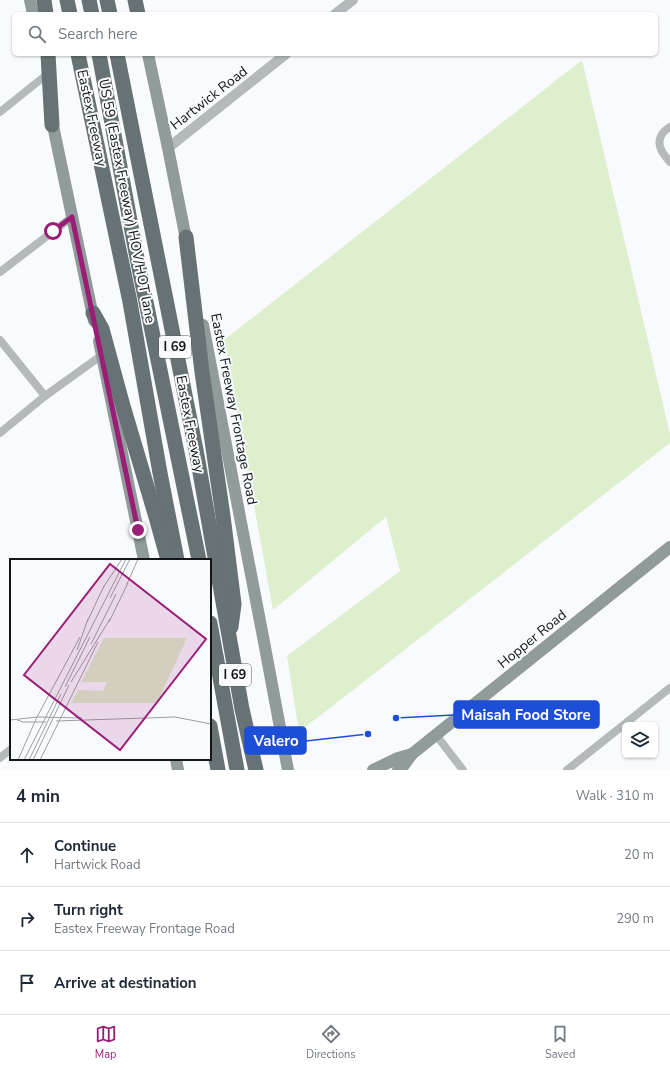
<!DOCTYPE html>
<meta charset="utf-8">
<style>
body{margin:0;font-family:"Nunito Sans",sans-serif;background:#f2f2f3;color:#1f2937}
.controls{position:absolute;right:12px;bottom:12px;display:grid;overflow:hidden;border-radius:6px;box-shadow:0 1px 3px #0004}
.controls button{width:36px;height:36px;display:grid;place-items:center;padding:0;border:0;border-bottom:1px solid #e0e1e3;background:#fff;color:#1f2937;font:20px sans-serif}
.stop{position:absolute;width:12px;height:12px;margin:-9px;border:3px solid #9a1e76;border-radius:50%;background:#fff}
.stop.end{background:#9a1e76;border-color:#fff;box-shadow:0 1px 4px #0008}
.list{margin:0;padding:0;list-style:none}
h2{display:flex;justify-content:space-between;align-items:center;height:52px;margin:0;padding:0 16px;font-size:17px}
h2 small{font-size:13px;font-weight:400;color:#747a83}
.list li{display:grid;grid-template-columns:26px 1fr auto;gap:12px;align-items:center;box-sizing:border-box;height:64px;padding:0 16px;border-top:1px solid #e0e1e3}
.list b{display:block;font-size:15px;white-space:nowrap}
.list p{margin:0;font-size:13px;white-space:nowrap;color:#747a83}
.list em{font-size:13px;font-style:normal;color:#747a83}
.icon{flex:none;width:22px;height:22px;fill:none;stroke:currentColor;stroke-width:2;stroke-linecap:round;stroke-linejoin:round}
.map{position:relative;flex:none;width:670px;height:770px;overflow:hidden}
.search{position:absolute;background:#fff;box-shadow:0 1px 3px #0004;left:12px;right:12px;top:12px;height:44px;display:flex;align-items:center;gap:10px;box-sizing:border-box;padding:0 14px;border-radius:6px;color:#747a83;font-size:15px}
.sheet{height:244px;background:#fff}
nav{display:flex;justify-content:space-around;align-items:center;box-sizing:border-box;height:56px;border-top:1px solid #e0e1e3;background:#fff;font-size:11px;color:#747a83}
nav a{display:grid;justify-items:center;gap:2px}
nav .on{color:#9a1e76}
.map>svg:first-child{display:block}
</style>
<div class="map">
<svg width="670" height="770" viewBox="0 0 670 770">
<rect width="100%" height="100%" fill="#f8fafe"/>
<path fill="#ddefcc" d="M582,60L670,434V443L299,732L287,656L400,571L386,517L273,610L224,340Z"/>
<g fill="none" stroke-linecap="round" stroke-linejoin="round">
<g stroke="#b4babb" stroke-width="8">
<path d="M0,112L45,76"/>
<path d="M670,127C667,129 662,133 661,136C656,146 664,155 670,162"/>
<path d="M0,272L72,217"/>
<path d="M0,340L45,396"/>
<path d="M0,433L45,396L102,355"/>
<path d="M436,735L463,770"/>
<path d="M0,758L11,749"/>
<path d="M567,770L670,688"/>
</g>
<g stroke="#b4babb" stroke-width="10">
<path d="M335,14L353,0"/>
<path d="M168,148L286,54"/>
</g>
<g stroke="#929b9c" stroke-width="12">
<path d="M30,0L33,14"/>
<path d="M148,54L168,148L187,244"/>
<path d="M51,116L94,321"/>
<path d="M203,325L264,642L288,770"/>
<path d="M99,341L144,560"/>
<path d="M176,759L178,770"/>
<path d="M373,770L398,758L412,754"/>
<path d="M398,770L404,765L412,754L670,547"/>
</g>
<g stroke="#667273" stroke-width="15">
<path d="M44,0L46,14"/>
<path d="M67,0L70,14"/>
<path d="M89,0L92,14"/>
<path d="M107,0L110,14"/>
<path d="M135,0L138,14"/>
<path d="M48,54L52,125"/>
<path d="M78,54L130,302L160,473L177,560"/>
<path d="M99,54L137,258L199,560"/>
<path d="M117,54L196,450L242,709L256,770"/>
<path d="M186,237L202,372L223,516L234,604L231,627"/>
<path d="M93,313L102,329L123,406L156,517L168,560"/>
<path d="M210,623L237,770"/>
<path d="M210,726L218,770"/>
</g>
</g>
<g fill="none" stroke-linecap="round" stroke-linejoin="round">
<path stroke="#9a1e76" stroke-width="5" d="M53,231L72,217L138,530"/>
</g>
<g text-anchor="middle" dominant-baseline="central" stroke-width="4" stroke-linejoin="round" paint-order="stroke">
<g fill="#f8fafe" stroke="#585a5e" stroke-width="1">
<rect x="159" y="336" width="32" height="22" rx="3"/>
<rect x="219" y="664" width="32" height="22" rx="3"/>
</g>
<g font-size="13" font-weight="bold" fill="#141619">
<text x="175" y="347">I 69</text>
<text x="235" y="675">I 69</text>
</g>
<g font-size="14" fill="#141619" stroke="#f8fafe">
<text transform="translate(209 98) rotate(-38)">Hartwick Road</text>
<text transform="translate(92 118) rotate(78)">Eastex Freeway</text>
<text transform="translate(127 201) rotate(79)">US 59 (Eastex Freeway) HOV/HOT lane</text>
<text transform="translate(234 409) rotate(79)">Eastex Freeway Frontage Road</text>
<text transform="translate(190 424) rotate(79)">Eastex Freeway</text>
<text transform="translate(532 639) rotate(-39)">Hopper Road</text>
</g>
</g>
<g transform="translate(10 559)">
<rect width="201" height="201" fill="#f8fafe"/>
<path d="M94,79H177L147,144H61L68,131L93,132L97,123H71Z" fill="#ddefcc"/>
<path fill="none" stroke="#9d9fa2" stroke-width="1" d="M117,25L128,0M93,29L112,0M100,39L120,0M77,63L94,27M99,63L118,24M81,85L106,35M67,91L78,60M61,123L100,60M55,128L80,78M0,161L27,158L72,159M7,161L13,163H36M46,162L165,158L201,165M8,201L27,158L70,78M14,201L116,0M19,201L51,135M23,201L59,126M30,201L88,83"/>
<path fill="#9a1e76" fill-opacity="0.15" stroke="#9a1e76" stroke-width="2" d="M100,5L196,80L110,191L14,116Z"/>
<rect width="201" height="201" fill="none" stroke="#141619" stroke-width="2"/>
</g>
<path fill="none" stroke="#1d4ed8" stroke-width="1.5" d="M396 718L454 715M368 734L306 741"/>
<g fill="#1d4ed8" stroke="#f8fafe" stroke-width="1.5">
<circle cx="396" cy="718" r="4"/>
<circle cx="368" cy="734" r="4"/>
</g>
<g fill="#1d4ed8" stroke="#1d4ed8" stroke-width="1.5">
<rect x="454" y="701" width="145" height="27" rx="4"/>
<rect x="245" y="727" width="61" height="27" rx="4"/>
</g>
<g font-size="15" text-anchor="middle" font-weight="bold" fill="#fff">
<text x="526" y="720">Maisah Food Store</text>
<text x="276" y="746">Valero</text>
</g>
</svg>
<div class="controls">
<button><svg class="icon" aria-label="layers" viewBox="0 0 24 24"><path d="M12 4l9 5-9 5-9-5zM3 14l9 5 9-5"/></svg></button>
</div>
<div class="stop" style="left:53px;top:231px"></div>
<div class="stop end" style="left:138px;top:530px"></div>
<div class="search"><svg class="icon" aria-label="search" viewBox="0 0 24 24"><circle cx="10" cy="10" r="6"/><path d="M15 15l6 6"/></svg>Search here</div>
</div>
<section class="sheet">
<h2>4 min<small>Walk · 310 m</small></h2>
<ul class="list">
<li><svg class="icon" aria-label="ahead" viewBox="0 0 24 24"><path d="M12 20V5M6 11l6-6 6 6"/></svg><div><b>Continue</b><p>Hartwick Road</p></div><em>20 m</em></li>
<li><svg class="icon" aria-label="right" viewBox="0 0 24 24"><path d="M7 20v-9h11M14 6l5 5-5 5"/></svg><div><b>Turn right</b><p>Eastex Freeway Frontage Road</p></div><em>290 m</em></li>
<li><svg class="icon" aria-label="arrive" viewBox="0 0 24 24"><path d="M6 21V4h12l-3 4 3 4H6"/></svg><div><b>Arrive at destination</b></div></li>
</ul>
</section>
<nav>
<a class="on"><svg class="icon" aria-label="map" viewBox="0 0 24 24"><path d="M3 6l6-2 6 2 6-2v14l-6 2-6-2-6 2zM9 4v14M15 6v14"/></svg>Map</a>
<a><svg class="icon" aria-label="directions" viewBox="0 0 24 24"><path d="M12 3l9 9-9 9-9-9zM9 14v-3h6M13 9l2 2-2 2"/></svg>Directions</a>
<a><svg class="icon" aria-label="saved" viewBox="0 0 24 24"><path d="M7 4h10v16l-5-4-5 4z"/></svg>Saved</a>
</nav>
